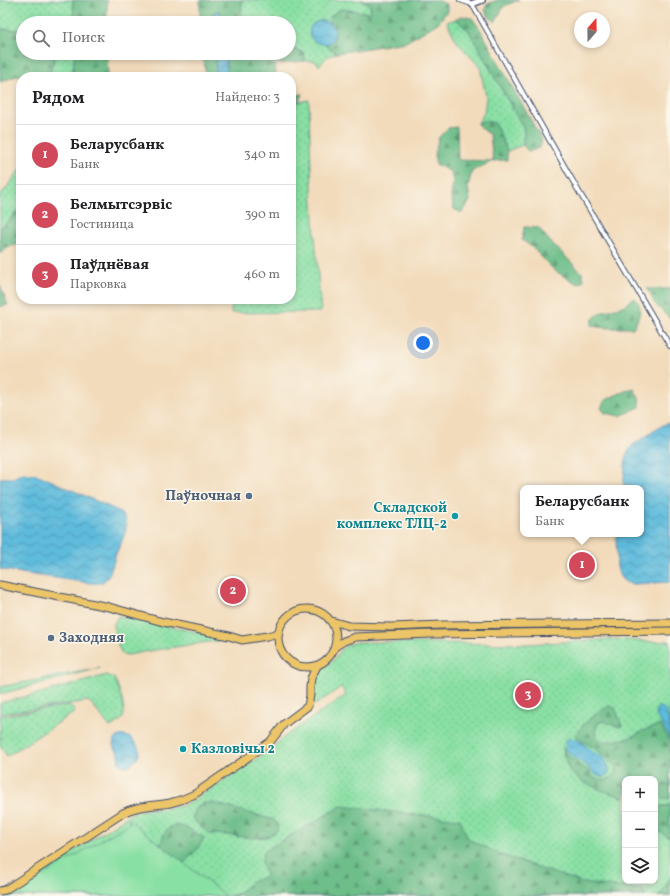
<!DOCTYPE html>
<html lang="ru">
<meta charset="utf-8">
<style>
body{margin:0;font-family:Vollkorn,serif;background:#f2f2f2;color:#202124}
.controls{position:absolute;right:12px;bottom:12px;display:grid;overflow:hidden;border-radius:8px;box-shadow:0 2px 6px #0003}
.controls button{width:36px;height:36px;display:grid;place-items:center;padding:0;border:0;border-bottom:1px solid #e0e0e0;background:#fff;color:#202124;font:20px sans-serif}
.compass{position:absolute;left:574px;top:12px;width:36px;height:36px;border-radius:50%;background:#fff;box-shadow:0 2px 6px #0003;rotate:20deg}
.you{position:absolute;left:423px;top:343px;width:14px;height:14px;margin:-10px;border:3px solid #fff;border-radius:50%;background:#1a73e8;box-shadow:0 0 0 6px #1a73e833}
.badge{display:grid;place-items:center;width:26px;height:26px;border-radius:50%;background:#d1495b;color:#fff;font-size:13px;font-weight:700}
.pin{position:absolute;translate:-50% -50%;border:2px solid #fff;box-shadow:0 1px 4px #0006}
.popup{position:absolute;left:520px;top:485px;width:124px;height:52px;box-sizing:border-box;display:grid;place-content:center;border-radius:8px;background:#fff;filter:drop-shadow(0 1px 3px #0005);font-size:13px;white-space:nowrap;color:#757577}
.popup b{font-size:15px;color:#202124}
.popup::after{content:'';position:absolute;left:50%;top:100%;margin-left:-8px;border:8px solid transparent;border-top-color:#fff}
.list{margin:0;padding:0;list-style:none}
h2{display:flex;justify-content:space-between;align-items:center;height:52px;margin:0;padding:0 16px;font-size:17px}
h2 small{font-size:13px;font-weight:400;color:#757577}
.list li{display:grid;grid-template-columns:26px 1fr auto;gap:12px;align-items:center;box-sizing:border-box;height:60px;padding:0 16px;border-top:1px solid #e0e0e0}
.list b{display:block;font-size:15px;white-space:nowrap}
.list p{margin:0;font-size:13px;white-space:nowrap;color:#757577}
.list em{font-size:13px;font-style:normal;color:#757577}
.icon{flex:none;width:22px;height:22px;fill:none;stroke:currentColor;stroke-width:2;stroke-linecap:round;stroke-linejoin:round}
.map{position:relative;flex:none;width:670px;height:896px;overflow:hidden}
.search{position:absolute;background:#fff;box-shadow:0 2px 6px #0003;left:16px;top:16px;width:280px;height:44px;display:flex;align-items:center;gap:10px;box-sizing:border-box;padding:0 14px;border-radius:22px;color:#757577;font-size:15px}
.panel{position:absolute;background:#fff;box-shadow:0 2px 6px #0003;left:16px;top:72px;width:280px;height:232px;border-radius:16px}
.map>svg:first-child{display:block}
</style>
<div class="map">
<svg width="670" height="896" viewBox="0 0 670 896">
<defs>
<pattern id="grass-dots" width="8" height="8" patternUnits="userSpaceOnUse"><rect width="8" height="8" fill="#89e0a4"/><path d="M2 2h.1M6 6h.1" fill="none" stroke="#76c090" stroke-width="1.8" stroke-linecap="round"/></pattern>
<pattern id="forest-firs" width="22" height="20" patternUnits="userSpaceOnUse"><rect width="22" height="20" fill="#6ebe8a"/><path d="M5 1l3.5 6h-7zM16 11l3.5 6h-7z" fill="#5a9b74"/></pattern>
<pattern id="water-waves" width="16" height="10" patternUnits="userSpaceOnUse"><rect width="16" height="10" fill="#5ebbdc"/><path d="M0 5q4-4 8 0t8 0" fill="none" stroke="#4d98b6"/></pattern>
</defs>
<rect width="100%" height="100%" fill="#fbf7ec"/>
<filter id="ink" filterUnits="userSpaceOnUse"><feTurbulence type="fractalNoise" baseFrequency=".025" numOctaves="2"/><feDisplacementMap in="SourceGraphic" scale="8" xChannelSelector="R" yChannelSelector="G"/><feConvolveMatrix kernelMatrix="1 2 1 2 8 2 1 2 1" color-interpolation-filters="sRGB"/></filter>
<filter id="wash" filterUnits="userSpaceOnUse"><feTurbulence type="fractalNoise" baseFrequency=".012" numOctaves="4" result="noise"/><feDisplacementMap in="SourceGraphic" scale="16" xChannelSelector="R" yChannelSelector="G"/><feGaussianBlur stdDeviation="0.9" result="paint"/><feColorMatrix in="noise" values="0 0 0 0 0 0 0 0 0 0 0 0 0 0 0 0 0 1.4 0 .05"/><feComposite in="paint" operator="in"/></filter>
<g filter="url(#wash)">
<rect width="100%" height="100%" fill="#f2dbbb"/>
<g fill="url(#grass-dots)" stroke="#528881" fill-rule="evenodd">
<path d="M0,0H73L74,23H23V30L0,29Z"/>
<path d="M242,0H361L370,4L371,14L341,9L328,18L331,24C326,20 318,20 313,24L310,34C313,42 319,42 326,45C330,47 333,51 337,53L328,56L319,66L316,61H305L304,53L294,49H289V23H250L241,14Z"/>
<path d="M456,19L469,31L524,129L523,145L507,151L495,123L483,121L477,124L484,113L486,97L480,67L457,42L447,22Z"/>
<path d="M56,53H75L72,77H56L50,72Z"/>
<path d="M309,100C310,171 315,241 321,312L231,313L232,299H291V102H299Z"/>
<path d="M21,168V207L9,221L0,228V194L4,191Z"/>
<path d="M118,616L126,617L229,639L155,650L128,655L122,654L119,648L113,626Z"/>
<path d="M618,639L651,642L670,641V896H0L11,892L134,812C152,807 171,811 189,803L270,750L284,737L346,695L341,687L317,704H313L312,702V682L318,672L333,660L344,647L353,643L357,642L526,644ZM625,779H655V881H625Z"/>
<path d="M100,668L0,694V687Z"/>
<path d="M107,675L114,678C118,685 127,710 123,718C120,722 114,725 110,727L89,701L0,714V703L60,688Z"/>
<path d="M70,705L75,712L7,756L0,746V716Z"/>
</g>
<g fill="url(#forest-firs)" stroke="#447674">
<path d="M73,0H107V23H74Z"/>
<path d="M200,0H242L241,14L250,23H224C223,18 222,12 216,11L213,15L214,23H200Z"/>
<path d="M361,0H438L447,5V11L438,23L406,42L337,53L325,45C332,42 337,34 334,27C332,24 330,21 328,18L341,9L371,13L370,4Z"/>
<path d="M497,0H519L504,6L495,22L487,15L485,9L487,4Z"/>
<path d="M462,16L472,18L480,29L542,140L540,147L534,150L528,151L523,145L524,129L469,31L456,19Z"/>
<path d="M0,29L23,30V53H56L50,72L16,76L0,82Z"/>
<path d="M289,49H294L304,53L305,61L275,64L276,77H227L226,53H289Z"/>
<path d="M75,53H107L108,77H72Z"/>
<path d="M203,53H215L216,77H206Z"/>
<path d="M302,94L299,102H291V95Z"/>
<path d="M483,121L495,123L507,151V160L493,161L472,171L468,187L470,201L462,213L454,209L451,197L453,183L451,172L436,164L434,155L439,137L448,128L457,127L458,160L493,161L490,135L477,124Z"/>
<path d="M21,207V244L7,247L0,254V228L9,221Z"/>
<path d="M524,227L539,228L548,239L582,273L584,280L579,284L570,280L554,270L532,247L522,240Z"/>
<path d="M0,285L8,305L0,307Z"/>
<path d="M647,289H670V319L654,303L651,295Z"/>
<path d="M635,298C637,300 638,302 639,304C642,312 637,322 633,328C623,328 598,329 591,325L593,319L600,313L625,305L630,300Z"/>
<path d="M634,389L639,398L640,407L620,416L605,413L601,408L605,400L625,391Z"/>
<path d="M609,706L615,708L622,726L619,727L603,721L597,724L595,734L601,741H612L629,738L645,730L660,725L670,741V798L655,799V779H625V798L601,790L585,783L570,772L564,756L563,747L567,755L582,767L589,770L593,778C605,781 609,782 617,771C609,755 589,746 575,736C583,722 596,714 609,706Z"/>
<path d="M204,803H214L274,820L278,826L277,831L267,837L253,838L227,835L211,834L199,826L192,818L197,808Z"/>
<path d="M670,805V838L655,829V807Z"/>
<path d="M341,806L460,819L468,839L502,855L583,883L643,890L645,896H230L239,893L253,881L266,876L262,863L263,852Z"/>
<path d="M176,825L188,828L204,838L197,850L184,863L160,844C165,833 164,829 176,825Z"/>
<path d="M670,878V896H658L661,894Z"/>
</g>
<path fill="#89e0a4" stroke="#528881" d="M128,819L226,896H8L130,823Z"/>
<g fill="url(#water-waves)" stroke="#3c759d">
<path d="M216,11L220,12L224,23H214V13Z"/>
<path d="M320,21C343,20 337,50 319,43C315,42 311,39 310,35C308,27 313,23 320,21Z"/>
<path d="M215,53H226L227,77H216Z"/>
<path d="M670,423V582L633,584C623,583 619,578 617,567L616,534H641V488H623L626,456L628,452L633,445L663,425Z"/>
<path d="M23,473L36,474L43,477L114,509C120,512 125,516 126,523C127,534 120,544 116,554C113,562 112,573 105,580C101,584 95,583 90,583L27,574L0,569V478H13Z"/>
<path d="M659,707C670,707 670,728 670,738L656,715V709Z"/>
<path d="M119,736C122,736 123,735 126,736C132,737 142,749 139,755C137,761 127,769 121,765C117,762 119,757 118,753C117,750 114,748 113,745L114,740Z"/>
<path d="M569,738C580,738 585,746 593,752C598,756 604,757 607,763C612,772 606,781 596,775C592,772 590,768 587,766C583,762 578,761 574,758C568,753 560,743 569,738Z"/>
</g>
</g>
<g filter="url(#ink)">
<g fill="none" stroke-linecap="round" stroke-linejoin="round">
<g stroke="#3b496c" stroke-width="6">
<path id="minor" d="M460,0L472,4L578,190L670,346"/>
</g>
<g stroke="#3b496c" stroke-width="8">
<path id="tertiary" d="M472,4L482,0"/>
</g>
<g stroke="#3b496c" stroke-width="9">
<g id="trunk">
<path d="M0,585L109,607L163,622L229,636L242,640L267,636L279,633"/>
<circle cx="307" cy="638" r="29"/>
<path d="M331,621L349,626L391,627L442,625L670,623"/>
<path d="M336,646L344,641L355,637L431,634L670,631"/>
<path d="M0,891L5,890L123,813C138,805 154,806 170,803C179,801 187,798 195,794L270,742L284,724L308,706L310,695V687L311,678L317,666"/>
</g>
</g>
<use href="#minor" stroke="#fff" stroke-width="4"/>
<use href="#tertiary" stroke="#fff" stroke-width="5.5"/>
<use href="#trunk" stroke="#edc569" stroke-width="7"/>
</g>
</g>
<g fill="#5c6f8a" stroke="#fbf7ec" stroke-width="1.5">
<circle cx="249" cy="496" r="4"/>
<circle cx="51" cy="638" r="4"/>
</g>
<g fill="#0f9aa8" stroke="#fbf7ec" stroke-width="1.5">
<circle cx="455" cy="516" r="4"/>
<circle cx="183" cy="749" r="4"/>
</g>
<g text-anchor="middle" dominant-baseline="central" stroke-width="3" stroke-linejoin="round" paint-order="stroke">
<g font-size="14" font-weight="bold" fill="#4e5e75" stroke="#fbf7ec" text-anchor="end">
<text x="241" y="496">Паўночная</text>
<text x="59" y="638" text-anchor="start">Заходняя</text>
</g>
<g font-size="14" font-weight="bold" fill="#0d838f" stroke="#fbf7ec" text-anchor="end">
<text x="447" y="508">Складской<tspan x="447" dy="16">комплекс ТЛЦ-2</tspan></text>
<text x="191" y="749" text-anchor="start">Казловічы 2</text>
</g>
</g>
</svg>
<div class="controls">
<button>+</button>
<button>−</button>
<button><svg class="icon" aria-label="layers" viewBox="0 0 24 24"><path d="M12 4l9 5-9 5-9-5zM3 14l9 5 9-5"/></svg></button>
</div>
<svg class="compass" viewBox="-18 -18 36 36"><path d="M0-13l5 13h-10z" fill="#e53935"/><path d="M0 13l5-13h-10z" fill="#757577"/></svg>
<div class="you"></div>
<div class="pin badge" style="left:582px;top:565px">1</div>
<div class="popup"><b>Беларусбанк</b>Банк</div>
<div class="pin badge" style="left:233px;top:591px">2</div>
<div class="pin badge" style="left:528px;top:695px">3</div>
<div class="search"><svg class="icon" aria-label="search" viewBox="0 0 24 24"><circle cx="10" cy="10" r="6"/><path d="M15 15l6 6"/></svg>Поиск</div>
<section class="panel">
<h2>Рядом<small>Найдено: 3</small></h2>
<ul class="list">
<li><span class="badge">1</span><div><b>Беларусбанк</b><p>Банк</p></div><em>340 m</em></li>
<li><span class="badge">2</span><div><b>Белмытсэрвіс</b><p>Гостиница</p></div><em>390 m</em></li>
<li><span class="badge">3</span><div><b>Паўднёвая</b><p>Парковка</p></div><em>460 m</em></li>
</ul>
</section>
</div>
